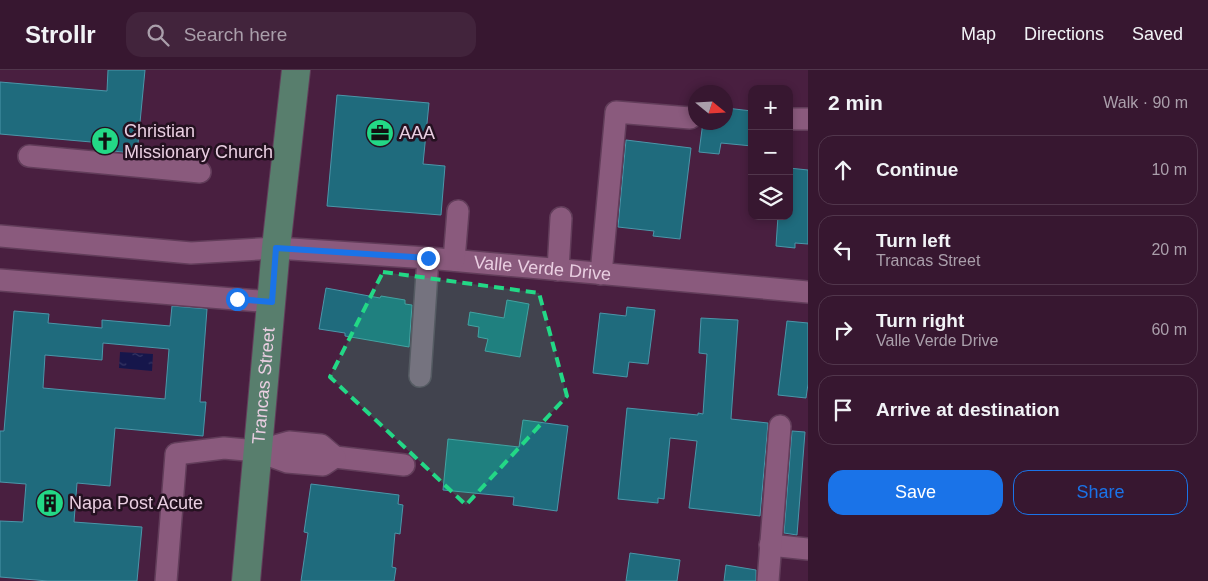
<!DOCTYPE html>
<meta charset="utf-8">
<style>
body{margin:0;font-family:Arial,sans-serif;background:#42243c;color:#f1f3f6}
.controls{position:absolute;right:15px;top:15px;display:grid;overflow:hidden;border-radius:10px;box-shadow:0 2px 8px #0003}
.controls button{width:45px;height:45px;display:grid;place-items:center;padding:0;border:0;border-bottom:1px solid #51364c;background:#371730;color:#f1f3f6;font:25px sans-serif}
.compass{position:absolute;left:688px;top:15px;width:45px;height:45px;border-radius:50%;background:#371730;box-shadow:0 2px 8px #0003;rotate:108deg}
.stop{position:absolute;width:15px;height:15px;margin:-11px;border:4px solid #1a73e8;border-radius:50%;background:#fff}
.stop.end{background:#1a73e8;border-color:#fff;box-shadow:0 1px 5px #0008}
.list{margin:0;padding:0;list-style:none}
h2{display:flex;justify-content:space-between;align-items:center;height:65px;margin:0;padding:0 20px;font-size:21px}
h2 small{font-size:16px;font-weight:400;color:#aa9fab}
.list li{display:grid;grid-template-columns:32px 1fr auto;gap:15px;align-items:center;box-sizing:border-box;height:70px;margin:0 10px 10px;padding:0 10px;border:1px solid #51364c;border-radius:15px}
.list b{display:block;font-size:19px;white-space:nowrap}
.list p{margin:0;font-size:16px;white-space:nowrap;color:#aa9fab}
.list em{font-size:16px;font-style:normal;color:#aa9fab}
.actions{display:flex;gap:10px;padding:15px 20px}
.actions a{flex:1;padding:11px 0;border:1px solid #1a73e8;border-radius:15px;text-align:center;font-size:18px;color:#1a73e8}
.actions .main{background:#1a73e8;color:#fff}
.icon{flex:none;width:28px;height:28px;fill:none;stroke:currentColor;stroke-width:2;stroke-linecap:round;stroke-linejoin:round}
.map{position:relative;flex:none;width:808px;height:511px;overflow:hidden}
header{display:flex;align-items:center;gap:30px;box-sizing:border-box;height:70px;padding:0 25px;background:#371730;border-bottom:1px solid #51364c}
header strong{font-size:24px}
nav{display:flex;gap:28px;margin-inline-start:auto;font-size:18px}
.search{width:350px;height:45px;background:#42243c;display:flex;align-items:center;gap:12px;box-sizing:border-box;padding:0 18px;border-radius:15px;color:#aa9fab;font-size:19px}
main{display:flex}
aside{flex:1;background:#371730}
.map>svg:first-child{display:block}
</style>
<header>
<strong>Strollr</strong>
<div class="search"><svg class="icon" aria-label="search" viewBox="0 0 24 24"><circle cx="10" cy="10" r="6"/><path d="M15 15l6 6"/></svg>Search here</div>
<nav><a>Map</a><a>Directions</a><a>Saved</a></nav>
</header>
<main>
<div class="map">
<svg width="808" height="511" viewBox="0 0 808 511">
<defs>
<pattern id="water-ripples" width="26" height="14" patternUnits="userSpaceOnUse" patternTransform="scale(1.25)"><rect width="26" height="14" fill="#16164b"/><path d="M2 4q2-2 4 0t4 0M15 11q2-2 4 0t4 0" fill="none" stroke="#383765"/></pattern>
</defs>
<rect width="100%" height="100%" fill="#491f40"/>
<path fill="url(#water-ripples)" d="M120,282L153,284L152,301L119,298Z"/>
<g fill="#1f6b7d" stroke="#4b96a9" fill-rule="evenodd">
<path d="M108,0H145L137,84L114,81V74L0,64V12L107,21Z"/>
<path d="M337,25L429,33L423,94L445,96L441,145L327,136Z"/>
<path d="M726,38L752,41V76L721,73L719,84L699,82L703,52H726Z"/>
<path d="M626,70L691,78L680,169L653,166L654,161L618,157Z"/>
<path d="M789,98L808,100V174L795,173V178L776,176L778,146H789Z"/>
<path d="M326,218L380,228L381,226L405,230V234L412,235L409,277L345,266V263L319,259Z"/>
<path d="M507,230L529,234L520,287L485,281L488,269L478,267L479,257L468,255L470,242L504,248Z"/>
<path d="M172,236L207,239L200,332H206L203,366L115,358L110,416L77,413L74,452L142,457L137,511H48L0,507V451L23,452L26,414L0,412V361H4L14,241L49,244L48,253L102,258V250L170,256ZM103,273L169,279L165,329L43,318L45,285L102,290Z"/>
<path d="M627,237L655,240L648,294L629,292L627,307L593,303L600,243L626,246Z"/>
<path d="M701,248L738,250L731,349L768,353L760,446L689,438L697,371L670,368L664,429L658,428V433L618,429L627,338L698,345V343L703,344L707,284L699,283Z"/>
<path d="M787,251L808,253V314L806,328L778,325Z"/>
<path d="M523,350L568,356L557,441L513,435L514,427L443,420L448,369L519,377Z"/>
<path d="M792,361L805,362L797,465L784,463Z"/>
<path d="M311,414L399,425L398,434L403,435L400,464L395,463L392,497L396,498L394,511H301L308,463L304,462Z"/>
<path d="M630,483L680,490L677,511H626Z"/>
<path d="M726,495L756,500V511H724Z"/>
</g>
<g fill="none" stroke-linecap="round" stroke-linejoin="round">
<g stroke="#623d5a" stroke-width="24">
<g id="minor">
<path d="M792,49H808"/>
<path d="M29,86L200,102"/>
<path id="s1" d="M0,166L191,183L276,178L428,188L808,222"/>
<path d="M454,190L458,141"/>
<path d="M558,200L561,148"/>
<path d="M601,204L616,42L690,48"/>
<path d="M0,210L272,232"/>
<path d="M420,306L428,188"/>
<path d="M335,387L404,395"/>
<path d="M770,475L808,479"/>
<path d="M166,511L176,384L224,378L257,381L287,392L323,395L335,387L321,375L289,372L257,381"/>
<path d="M768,511L780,356"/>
</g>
</g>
<g stroke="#623d5a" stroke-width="30">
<g id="major">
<path id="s2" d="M246,511L276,178L296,0"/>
</g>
</g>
<use href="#minor" stroke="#8a5a7d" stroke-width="21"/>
<use href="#major" stroke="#587e6d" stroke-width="28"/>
</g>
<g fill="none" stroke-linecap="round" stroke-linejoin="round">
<path stroke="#1a73e8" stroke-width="6" d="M237,229L272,232L276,178L428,188"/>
</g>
<path fill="#23d886" fill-opacity="0.2" stroke="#23d886" stroke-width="4" stroke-dasharray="10 6" stroke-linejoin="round" d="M383,202L539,223L567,326L466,435L330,307Z"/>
<defs>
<g id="office-disc" transform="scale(1.4375)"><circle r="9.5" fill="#23d886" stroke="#241120"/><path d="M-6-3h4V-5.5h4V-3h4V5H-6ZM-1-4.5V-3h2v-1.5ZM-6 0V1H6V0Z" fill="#111"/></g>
<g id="church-disc" transform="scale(1.4375)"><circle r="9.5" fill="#23d886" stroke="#241120"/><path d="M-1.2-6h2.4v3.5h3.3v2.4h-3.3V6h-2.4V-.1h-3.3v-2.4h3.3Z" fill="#111"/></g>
<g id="building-disc" transform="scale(1.4375)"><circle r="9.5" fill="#23d886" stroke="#241120"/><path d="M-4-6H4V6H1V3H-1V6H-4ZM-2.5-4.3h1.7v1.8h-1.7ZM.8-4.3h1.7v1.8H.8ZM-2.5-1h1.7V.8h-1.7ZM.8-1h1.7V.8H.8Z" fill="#111"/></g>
</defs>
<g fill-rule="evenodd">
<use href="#office-disc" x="380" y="63"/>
<use href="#church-disc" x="105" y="71"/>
<use href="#building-disc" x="50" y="433"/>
</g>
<g text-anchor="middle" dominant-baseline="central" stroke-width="5" stroke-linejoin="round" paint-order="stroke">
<g font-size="18" fill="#e9cee1" stroke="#241120" text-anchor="start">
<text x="124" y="61">Christian<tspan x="124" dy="21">Missionary Church</tspan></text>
<text x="399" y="63">AAA</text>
<text x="69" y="433">Napa Post Acute</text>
</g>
<g font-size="18" fill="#e9cee1" stroke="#241120">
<text stroke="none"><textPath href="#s1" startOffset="544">Valle Verde Drive</textPath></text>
<text stroke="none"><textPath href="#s2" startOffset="196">Trancas Street</textPath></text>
</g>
</g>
</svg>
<div class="controls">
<button>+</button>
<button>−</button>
<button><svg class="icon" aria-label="layers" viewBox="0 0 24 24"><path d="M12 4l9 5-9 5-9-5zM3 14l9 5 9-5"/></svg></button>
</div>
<svg class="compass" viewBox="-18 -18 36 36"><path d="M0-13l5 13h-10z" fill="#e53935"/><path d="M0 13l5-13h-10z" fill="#aa9fab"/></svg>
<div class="stop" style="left:237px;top:229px"></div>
<div class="stop end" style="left:428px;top:188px"></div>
</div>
<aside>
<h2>2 min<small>Walk · 90 m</small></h2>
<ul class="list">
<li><svg class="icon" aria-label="ahead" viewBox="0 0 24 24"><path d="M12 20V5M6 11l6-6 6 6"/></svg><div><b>Continue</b></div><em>10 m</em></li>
<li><svg class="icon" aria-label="left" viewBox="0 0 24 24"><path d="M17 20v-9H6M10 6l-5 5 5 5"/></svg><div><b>Turn left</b><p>Trancas Street</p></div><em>20 m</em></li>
<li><svg class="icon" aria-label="right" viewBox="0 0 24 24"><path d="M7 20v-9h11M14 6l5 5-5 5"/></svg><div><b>Turn right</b><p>Valle Verde Drive</p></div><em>60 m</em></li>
<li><svg class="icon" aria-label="arrive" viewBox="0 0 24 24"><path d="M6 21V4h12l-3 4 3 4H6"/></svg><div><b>Arrive at destination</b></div></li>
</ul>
<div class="actions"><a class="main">Save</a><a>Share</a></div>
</aside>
</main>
